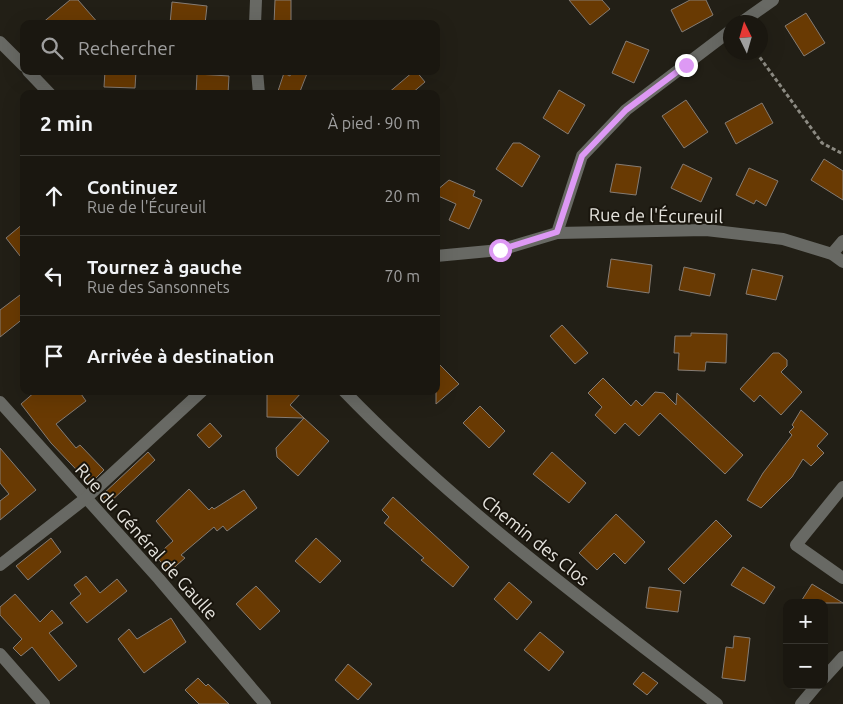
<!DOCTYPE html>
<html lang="fr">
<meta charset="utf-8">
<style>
body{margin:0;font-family:Ubuntu,sans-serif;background:#232019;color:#f1f3f6}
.controls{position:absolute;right:15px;bottom:15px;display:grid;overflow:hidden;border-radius:10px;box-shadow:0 5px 20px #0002}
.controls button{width:45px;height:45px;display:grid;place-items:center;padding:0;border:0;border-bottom:1px solid #383630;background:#1a1710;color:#f1f3f6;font:25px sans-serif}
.compass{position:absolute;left:723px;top:15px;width:45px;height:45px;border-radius:50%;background:#1a1710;box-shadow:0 5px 20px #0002;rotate:355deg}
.stop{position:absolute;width:15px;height:15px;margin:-11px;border:4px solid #dd99f4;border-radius:50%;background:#fff}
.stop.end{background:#dd99f4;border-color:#fff;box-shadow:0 1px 5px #0008}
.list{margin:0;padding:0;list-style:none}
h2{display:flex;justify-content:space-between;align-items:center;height:65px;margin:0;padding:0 20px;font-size:21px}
h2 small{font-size:16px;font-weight:400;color:#9f9f9f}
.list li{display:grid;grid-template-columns:32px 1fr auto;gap:15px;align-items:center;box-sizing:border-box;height:80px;padding:0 20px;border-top:1px solid #383630}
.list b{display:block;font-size:19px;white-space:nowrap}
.list p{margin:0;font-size:16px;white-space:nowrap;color:#9f9f9f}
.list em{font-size:16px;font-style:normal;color:#9f9f9f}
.icon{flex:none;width:28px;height:28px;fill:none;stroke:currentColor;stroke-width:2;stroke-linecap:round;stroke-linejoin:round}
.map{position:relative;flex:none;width:843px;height:704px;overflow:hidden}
.search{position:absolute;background:#1a1710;box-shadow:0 5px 20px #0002;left:20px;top:20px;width:420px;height:55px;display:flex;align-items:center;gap:12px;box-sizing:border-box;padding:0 18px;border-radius:10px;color:#9f9f9f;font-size:19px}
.panel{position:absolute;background:#1a1710;box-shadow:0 5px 20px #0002;left:20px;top:90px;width:420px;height:305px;border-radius:10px}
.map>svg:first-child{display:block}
</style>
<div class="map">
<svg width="843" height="704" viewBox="0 0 843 704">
<rect width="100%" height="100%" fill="#221f16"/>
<g fill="#693a03" stroke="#857c74">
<path d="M70,0H78L99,24H41Z"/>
<path d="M275,0H291V24H274Z"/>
<path d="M569,0H602L610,9L590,25Z"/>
<path d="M690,0H706L713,15L682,32L671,10Z"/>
<path d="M172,2L207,6L205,24H170Z"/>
<path d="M806,13L825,43L804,56L785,26Z"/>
<path d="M626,41L649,50L634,83L612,73Z"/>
<path d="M105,71H136L135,88L104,87Z"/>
<path d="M292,71H308L299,94H277L284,73L290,76Z"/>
<path d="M414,71H416L425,82L411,94H387Z"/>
<path d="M197,74L229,76L228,94H196Z"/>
<path d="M559,90L585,105L568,134L543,118Z"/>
<path d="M686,100L708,132L684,148L662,116Z"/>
<path d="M762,103L773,123L736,144L725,123Z"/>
<path d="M513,143H520L540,156L522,187L496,169Z"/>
<path d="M824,159L843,171V200L811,180Z"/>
<path d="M616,164L641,167L636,195L610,192Z"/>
<path d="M683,164L712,178L701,202L671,188Z"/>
<path d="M749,168L778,181L766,206L756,200L754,204L736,195Z"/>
<path d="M449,180L475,191L473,196L482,200L469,229L449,220L456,204L436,195V191Z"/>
<path d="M24,223V261L6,238Z"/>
<path d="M611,259L652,265L649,293L607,287Z"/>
<path d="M684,267L715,274L710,296L679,290Z"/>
<path d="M752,269L783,276L776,300L746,294Z"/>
<path d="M24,292V318L0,337V310Z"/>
<path d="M562,325L588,353L575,364L550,336Z"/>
<path d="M691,333L727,334L726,363L706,362L705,371L678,370L679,353H674L675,336H691Z"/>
<path d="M773,353H779L787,360V366L781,372L802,392L781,415L760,395L754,402L740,389Z"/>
<path d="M436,361L459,384L436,404Z"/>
<path d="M603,378L631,406L636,400L642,406L655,392L664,393L676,405L677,393L743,455L725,474L660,413L639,436L625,423L615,434L595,415L602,407L588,393Z"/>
<path d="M36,391H79L86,401L56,424L76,448L80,445L104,470L90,484L51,443L21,404Z"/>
<path d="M267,391H303L290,405L304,418L267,417Z"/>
<path d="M480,406L505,431L489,448L463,423Z"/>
<path d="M801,410L828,434L817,446L824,453L811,466L803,459L792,477L761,508L747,500L763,473L792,435L789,432L794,427L792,425Z"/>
<path d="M304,418L329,441L298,476L277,457L276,448Z"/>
<path d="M210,423L222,436L209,448L197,435Z"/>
<path d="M0,448L36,490L0,520V501L9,494L0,483Z"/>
<path d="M148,452L155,460L108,504L101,496Z"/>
<path d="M552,452L586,483L569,503L533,474Z"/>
<path d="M189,489L209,510L212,507L214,509L244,490L257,508L227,531L223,526L217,531L214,527L181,555L185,558L169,572L156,556L173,541L156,521Z"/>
<path d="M393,497L469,567L453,587L421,560L424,558L384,523L389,517L382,510Z"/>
<path d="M616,514L645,542L625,564L614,553L597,570L579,553Z"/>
<path d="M716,520L732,536L684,584L668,569Z"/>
<path d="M51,538L61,552L28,580L16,566Z"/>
<path d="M316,538L341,561L320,583L295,561Z"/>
<path d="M743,567L775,587L764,604L731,585Z"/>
<path d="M86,576L100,593L117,579L127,591L87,623L70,603L81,594L74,585Z"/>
<path d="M509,582L532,602L517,620L494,599Z"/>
<path d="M812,584L843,603H800Z"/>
<path d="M256,586L280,611L260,630L236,604Z"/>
<path d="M649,587L681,591L678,612L646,608Z"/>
<path d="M15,594L40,622L52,610L63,623L49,633L77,666L59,681L32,647L21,656L13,648L22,639L0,615V607Z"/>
<path d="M171,618L186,642L144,673L118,639L129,629L137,639Z"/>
<path d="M540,632L564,652L549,671L524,650Z"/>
<path d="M734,636L750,638L745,681L722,678L726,647L733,648Z"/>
<path d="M348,664L372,684L358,700L335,680Z"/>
<path d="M643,672L658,683L647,695L633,684Z"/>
<path d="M198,678L206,686L208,684L229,704H199L185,690Z"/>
</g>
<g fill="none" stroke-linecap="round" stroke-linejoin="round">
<path stroke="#8c8a82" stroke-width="3" stroke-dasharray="4 2.5" stroke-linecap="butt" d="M756,52L822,143L843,154"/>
<g stroke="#686964" stroke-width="12">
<path d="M742,22L773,0"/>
<path d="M255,24L256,0"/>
<path d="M0,42L24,66"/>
<path d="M28,71L50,94"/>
<path d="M257,71L259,94"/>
<path d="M557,233L582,156L626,110L730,31"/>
<path d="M832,254L843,241"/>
<path d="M436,256L500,250L557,233L706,230L783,239L832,254L843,262"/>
<path d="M344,391C457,508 588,604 717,704"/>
<path d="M0,402L159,579L265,704"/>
<path d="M843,487L796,545L843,578"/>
<path d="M0,565L86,498L202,391"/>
<path d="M0,654L44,704"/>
<path d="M824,678L843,657"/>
<path d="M801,704L817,685"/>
</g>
</g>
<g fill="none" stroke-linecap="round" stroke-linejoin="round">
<path stroke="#dd99f4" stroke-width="6" d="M500,250L557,232L582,156L626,110L686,65"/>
</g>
<g text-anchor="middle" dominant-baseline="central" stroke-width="4" stroke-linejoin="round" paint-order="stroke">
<g font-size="18" fill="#e6e4de" stroke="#19150d">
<text transform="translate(656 215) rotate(1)">Rue de l'Écureuil</text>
<text transform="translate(536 540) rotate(39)">Chemin des Clos</text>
<text transform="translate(147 541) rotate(48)">Rue du Général de Gaulle</text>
</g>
</g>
</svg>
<div class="controls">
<button>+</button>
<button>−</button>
</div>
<svg class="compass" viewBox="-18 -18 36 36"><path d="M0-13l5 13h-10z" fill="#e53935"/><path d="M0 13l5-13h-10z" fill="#9f9f9f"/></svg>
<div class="stop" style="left:500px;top:250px"></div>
<div class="stop end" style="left:686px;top:65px"></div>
<div class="search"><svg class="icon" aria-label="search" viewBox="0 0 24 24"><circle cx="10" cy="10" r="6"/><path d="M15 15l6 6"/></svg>Rechercher</div>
<section class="panel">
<h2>2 min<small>À pied · 90 m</small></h2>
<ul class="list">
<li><svg class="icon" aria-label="ahead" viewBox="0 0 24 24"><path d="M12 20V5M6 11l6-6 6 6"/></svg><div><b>Continuez</b><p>Rue de l'Écureuil</p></div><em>20 m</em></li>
<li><svg class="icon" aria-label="left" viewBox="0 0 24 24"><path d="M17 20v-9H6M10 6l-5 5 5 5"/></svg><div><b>Tournez à gauche</b><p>Rue des Sansonnets</p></div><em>70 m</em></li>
<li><svg class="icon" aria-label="arrive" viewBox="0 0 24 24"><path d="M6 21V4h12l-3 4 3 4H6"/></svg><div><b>Arrivée à destination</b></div></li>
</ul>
</section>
</div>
